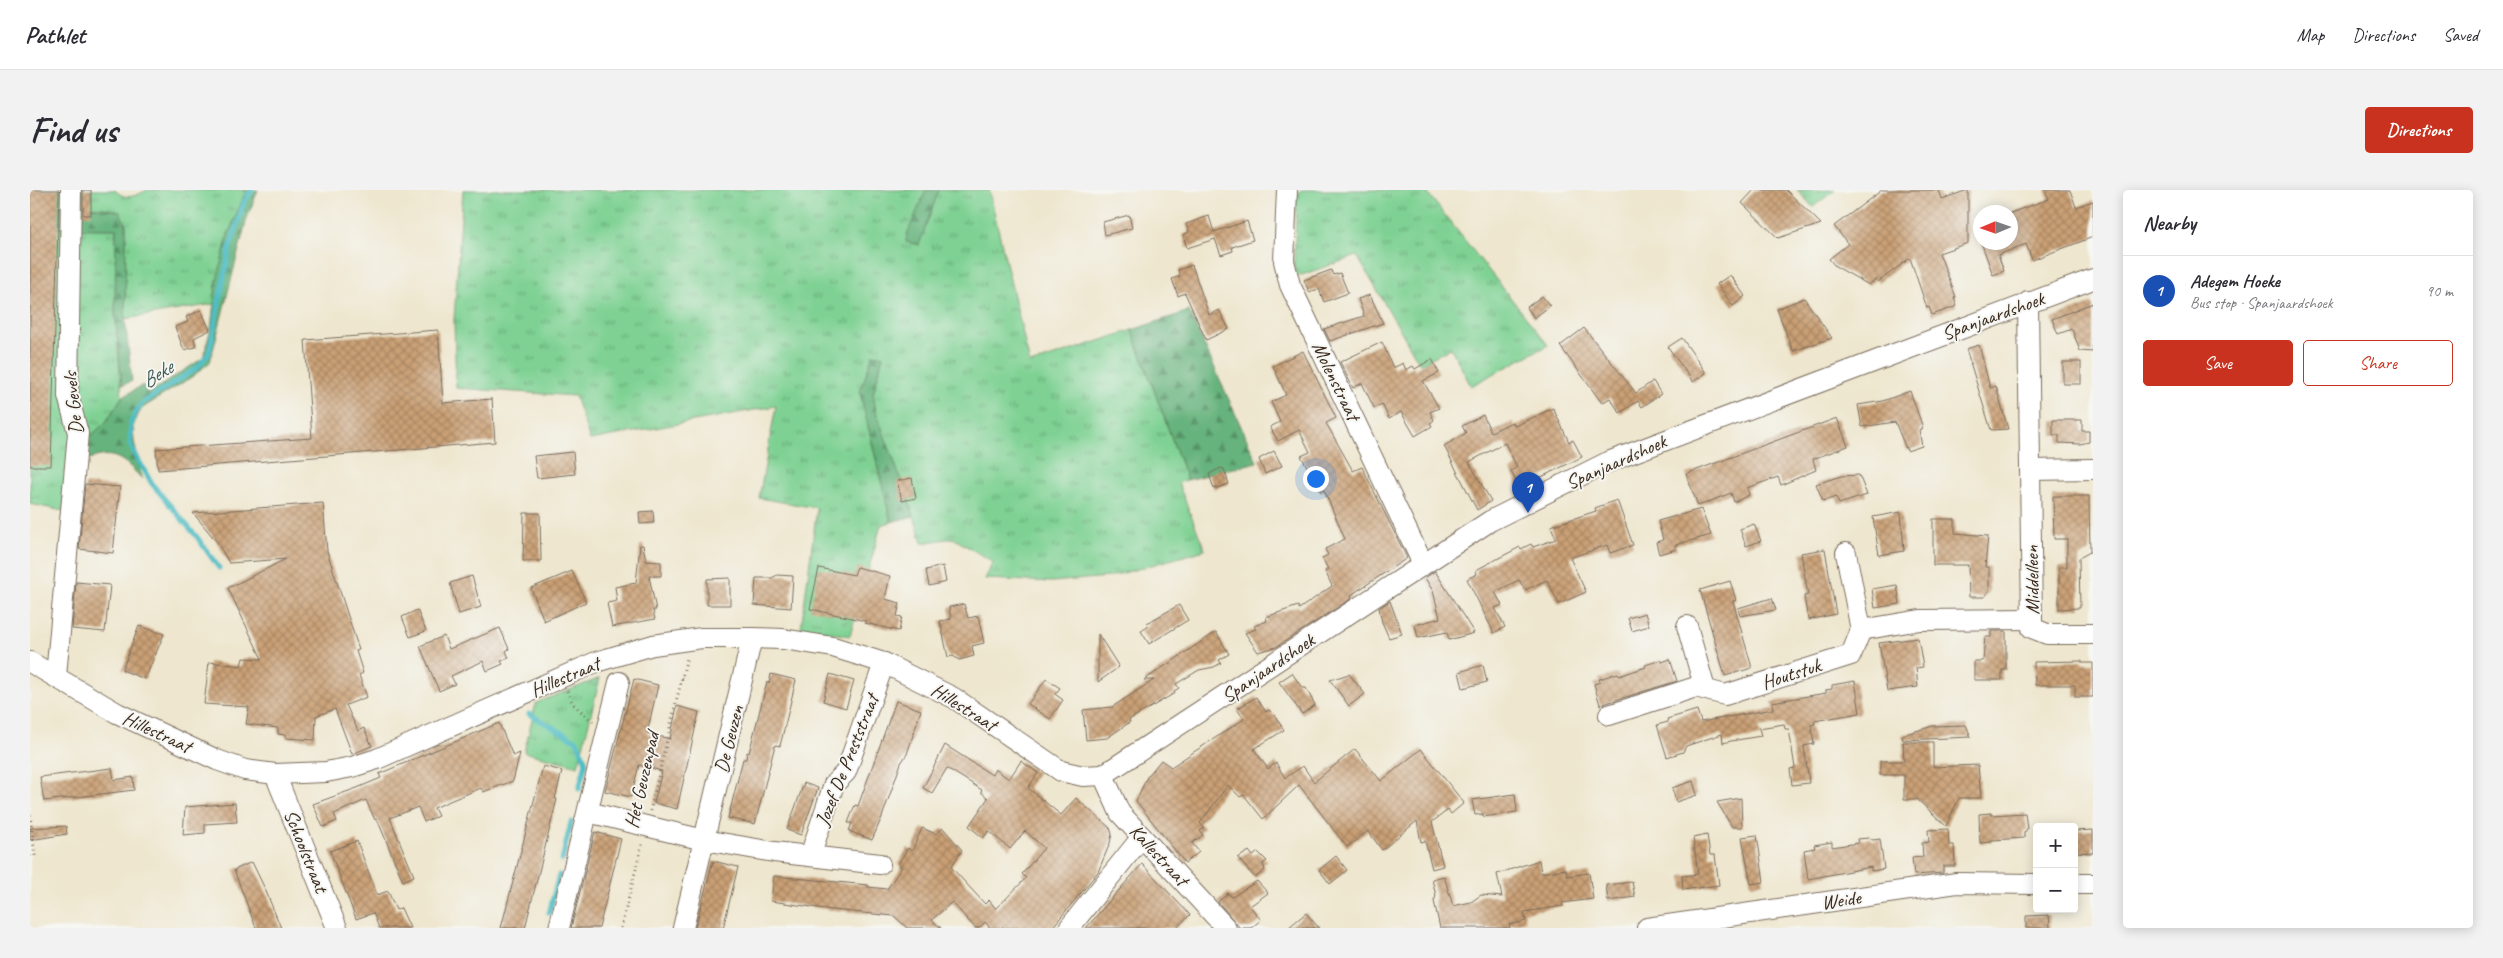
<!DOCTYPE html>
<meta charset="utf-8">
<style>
body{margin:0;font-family:Caveat,sans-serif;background:#f2f2f3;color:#2b2b33}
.controls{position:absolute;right:15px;bottom:15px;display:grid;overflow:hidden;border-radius:5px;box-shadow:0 2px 12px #0003}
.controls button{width:45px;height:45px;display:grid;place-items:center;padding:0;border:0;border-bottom:1px solid #e1e1e2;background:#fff;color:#2b2b33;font:25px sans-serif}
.compass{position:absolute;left:1943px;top:15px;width:45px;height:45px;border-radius:50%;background:#fff;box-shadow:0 2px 12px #0003;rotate:268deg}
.you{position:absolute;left:1285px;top:288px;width:18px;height:18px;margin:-12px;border:4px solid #fff;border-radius:50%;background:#1a73e8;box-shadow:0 0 0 8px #1a73e833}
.badge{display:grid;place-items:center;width:32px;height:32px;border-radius:50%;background:#c8321e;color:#fff;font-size:16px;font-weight:700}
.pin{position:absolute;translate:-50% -41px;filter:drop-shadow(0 1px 2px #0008)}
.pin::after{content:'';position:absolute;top:26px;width:18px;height:15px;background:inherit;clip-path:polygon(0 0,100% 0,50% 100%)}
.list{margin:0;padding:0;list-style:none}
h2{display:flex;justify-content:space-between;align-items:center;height:65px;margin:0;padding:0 20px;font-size:21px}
h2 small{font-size:16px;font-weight:400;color:#7c7c81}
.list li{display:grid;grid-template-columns:32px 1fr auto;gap:15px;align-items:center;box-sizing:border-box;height:70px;padding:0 20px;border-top:1px solid #e1e1e2}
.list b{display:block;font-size:19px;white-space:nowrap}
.list p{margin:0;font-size:16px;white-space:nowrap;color:#7c7c81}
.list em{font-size:16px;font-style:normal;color:#7c7c81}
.actions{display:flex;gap:10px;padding:15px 20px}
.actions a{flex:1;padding:11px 0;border:1px solid #c8321e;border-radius:5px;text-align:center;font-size:18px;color:#c8321e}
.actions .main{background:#c8321e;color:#fff}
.map{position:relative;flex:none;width:2063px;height:738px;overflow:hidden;border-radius:5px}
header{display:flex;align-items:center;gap:30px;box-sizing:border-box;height:70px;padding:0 25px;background:#fff;border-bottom:1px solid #e1e1e2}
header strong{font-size:24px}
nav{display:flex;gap:28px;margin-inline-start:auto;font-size:18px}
.intro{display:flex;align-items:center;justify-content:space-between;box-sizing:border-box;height:120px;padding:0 30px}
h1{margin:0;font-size:35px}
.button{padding:12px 22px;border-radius:5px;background:#c8321e;color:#fff;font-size:18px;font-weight:700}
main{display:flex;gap:30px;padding:0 30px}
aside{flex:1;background:#fff;border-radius:5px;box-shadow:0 2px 12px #0003}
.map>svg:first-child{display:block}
</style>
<header>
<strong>Pathlet</strong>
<nav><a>Map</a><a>Directions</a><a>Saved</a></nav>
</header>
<div class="intro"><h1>Find us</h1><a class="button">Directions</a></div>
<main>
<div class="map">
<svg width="2063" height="738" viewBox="0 0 2063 738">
<defs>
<pattern id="grass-tufts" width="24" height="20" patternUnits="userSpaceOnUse" patternTransform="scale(1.25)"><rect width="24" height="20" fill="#7ed193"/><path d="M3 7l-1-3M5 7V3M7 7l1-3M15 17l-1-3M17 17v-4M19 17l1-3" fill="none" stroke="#68aa77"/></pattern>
<pattern id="forest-firs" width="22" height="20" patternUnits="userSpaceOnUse" patternTransform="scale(1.25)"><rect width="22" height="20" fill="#66b37d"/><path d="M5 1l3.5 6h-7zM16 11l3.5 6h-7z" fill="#559266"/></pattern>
<pattern id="building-cross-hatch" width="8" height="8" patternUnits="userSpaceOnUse" patternTransform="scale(1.25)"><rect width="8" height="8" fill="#caa076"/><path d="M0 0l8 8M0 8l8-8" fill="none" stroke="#a58360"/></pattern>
</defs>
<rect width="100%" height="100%" fill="#f6f6f2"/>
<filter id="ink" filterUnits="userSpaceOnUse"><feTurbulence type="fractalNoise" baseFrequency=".02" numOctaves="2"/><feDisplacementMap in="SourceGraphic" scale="10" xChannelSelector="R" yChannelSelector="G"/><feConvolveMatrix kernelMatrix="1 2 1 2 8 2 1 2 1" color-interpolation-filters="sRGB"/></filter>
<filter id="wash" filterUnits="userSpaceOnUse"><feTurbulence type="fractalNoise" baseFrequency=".0096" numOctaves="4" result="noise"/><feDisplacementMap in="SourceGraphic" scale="20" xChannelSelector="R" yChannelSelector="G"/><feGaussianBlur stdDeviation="1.12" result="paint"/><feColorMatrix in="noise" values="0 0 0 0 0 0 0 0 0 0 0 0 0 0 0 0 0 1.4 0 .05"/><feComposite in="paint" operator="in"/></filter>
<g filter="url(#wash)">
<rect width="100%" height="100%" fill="#eee6ce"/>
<g fill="url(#grass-tufts)" stroke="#5c7e58">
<path d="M0,0H85C95,11 106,6 117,0H214L215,4L198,45L184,114L95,129L96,35L90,22L73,18L27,16Z"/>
<path d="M433,0H959L1000,174L1102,140L1157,290L1148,293L1175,360L1079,387L1022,392L955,389L963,372L923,348L892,353L884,326L846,222L843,204L853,166L843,164L830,203L861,332L851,335L820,446L771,438L787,318L729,308L746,216L560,250L545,206L426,198L424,130Z"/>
<path d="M1272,0H1395L1518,155L1441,196L1421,158L1390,174L1327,66L1266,87L1264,75L1267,3Z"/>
<path d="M1767,0H1805L1783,17Z"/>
<path d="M0,38L86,39L85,123L92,207L76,232L42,263L33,321L0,314Z"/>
<path d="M570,488L548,576L494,562L506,513Z"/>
</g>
<g fill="url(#forest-firs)" stroke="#506e4e">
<path d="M214,0H228L217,28L180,172L163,186L111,219L103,236L104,251L112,289C84,257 76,263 39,276L42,263L76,232L92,207L113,195L118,204L173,168L181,138L186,94L198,45L215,4Z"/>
<path d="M896,0H909L889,55L876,52L877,44Z"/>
<path d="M27,16L73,18L90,22L96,35L95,129L102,191L92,195L85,123L86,39L0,38Z"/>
<path d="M1159,121L1227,272L1157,290L1102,140Z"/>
<path d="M843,164L853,166L843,204L846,222L884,326L861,332L830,202Z"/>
</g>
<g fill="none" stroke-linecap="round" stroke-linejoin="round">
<g stroke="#4fbdc5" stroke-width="5">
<path d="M189,378L167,347L122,294L100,255L101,232L111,214L167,178L179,163L199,61L214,12L222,0"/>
<path d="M499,524L547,551L556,572L549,599"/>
<path d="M532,670L541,632"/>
<path d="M519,723L529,685"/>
</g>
</g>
<g id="blocks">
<g fill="url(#building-cross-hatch)">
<path d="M0,0H29L21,276H0Z"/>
<rect x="53" y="0" width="8" height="25"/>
<path d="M1724,0H1756L1791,34L1748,48L1712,13Z"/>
<path d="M1852,0H1909L1912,9L1938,0V53L1909,63L1926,107L1924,108L1927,116L1902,125L1899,117L1897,118L1880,68L1848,92L1846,89L1839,95L1805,76L1799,69L1818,54L1804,36Z"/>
<path d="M2015,0H2040L2046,17L2063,11V47L2002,70L1996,54L1968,65L1974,81L1963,85L1951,52H1980V23L2019,9Z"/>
<path d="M1099,25L1102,38L1075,45L1073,32Z"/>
<path d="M1179,26L1184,42L1217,31L1223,50L1202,57L1203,61L1191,65L1185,49L1157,58L1153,45L1159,42L1156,34Z"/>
<path d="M1162,75L1179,125L1189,120L1199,139L1176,150L1155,103L1148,106L1142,89L1150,86L1148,80Z"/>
<path d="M1301,80L1303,85L1310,83L1318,103L1294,112L1289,99L1279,102L1274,90Z"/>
<path d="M1700,85L1715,106L1703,116L1687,94Z"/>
<path d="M1340,105L1353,133L1300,151L1294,139L1334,126L1328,109Z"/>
<path d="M1512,106L1520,116L1504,128L1497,117Z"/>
<path d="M1774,108L1802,148L1763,161L1747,119Z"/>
<path d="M2063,113V162L2050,161L2042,139L2028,144L2022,129Z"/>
<path d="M171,120L180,140L164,148L166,157L154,160L145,137L158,132L156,127Z"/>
<path d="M1554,138L1606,203L1623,191L1631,204L1612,217L1608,211L1590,223L1580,208L1572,213L1530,156Z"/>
<path d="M408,140L413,213L462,209L465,252L128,280L126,259L282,248L275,150Z"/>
<path d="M1652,148L1676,183L1663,192L1638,157Z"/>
<path d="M1352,152L1363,178L1373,173L1376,180L1383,176L1385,179L1402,169L1409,183L1393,191L1409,218L1400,222L1404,230L1400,233L1402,236L1385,246L1371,222L1359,229L1352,214L1344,218L1332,193L1323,198L1310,172Z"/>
<path d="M1949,155L1960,198L1966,196L1978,239L1961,240L1936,159Z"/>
<path d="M1273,161L1306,228L1296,233L1323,281L1332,277L1377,368L1321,405L1322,408L1246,457L1228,462L1215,443L1226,439L1224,436L1237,431L1236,427L1268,416L1269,419L1302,396L1295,381L1298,379L1292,368L1298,365L1295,359L1315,349L1294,300L1291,302L1271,266L1280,262L1269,240L1248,251L1240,237L1250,232L1241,212L1256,205L1243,176Z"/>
<rect x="2033" y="172" width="18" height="22"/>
<path d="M1880,201L1893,238L1889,240L1892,256L1877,261L1865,232L1832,237L1828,215L1853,211Z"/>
<path d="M1523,218L1539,252L1543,250L1552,267L1489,298L1481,281L1487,277L1475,253L1439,272L1461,311L1447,320L1414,256L1436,243L1432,236L1453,225L1461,242L1482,232L1485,236Z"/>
<path d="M1807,228L1818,256L1783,269L1786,280L1751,295L1748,287L1717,298L1719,305L1704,312L1701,303L1668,316L1656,284Z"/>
<path d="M2023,230H2052V241H2059V252L2050,254L2029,253V245H2023Z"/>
<path d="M1244,261L1252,276L1235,284L1229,269Z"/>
<path d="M543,262L545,284L507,288L504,266Z"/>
<path d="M1191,278L1194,279L1199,294L1184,299L1179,284Z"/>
<path d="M1829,285L1837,305L1809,314L1806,307L1793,311L1786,294L1811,286Z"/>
<path d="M882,288L886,308L872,311L867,291Z"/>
<path d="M55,294L90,297L83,363L49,359Z"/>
<path d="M2023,306H2059L2060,362L2049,368L2050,418L2029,419V377H2037V349H2024Z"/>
<path d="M1587,310L1603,355L1580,363L1577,355L1540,368L1556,402L1529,414L1517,390L1495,400L1489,390L1465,402L1472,415L1465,418L1475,437L1464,443L1437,389L1447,384L1446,380L1490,357L1491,359L1501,354L1503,357L1526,349L1521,336L1566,321L1565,318Z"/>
<path d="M293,313L297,361L329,460L326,461L333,483L329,485L337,507L316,515L328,541L334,538L342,556L322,564L305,519L286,526L285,550L256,548V545L248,544V538L216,534L219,517L174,514L179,472L211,476L213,468L232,469L198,398L256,369L199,373L187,352L163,323Z"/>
<path d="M1671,319L1681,345L1645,355L1647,359L1629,364L1626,352L1633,350L1628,331Z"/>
<path d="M623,321L624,333L610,334L609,322Z"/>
<path d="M1871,322L1874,361L1849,365L1843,327Z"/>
<path d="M494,323H510L511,371H493Z"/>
<path d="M1903,329H1925V343L1958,346L1955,377H1959V400L1955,407H1939L1938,375H1903Z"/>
<path d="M1724,334L1731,351L1716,356L1710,339Z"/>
<path d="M610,355H613L616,371L631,372V386H619L626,420H623L625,429L582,437L577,413L587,411L585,397L606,393Z"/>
<path d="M1795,359L1806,424L1778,430L1774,406L1778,405L1771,363Z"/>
<path d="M913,376L916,392L899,396L896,380Z"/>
<path d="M827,377L860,386L855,409L870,413L867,426L872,427L869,441L835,433L836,431L780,419L789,378L824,385Z"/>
<path d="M542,381L556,412L514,431L501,398Z"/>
<path d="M1405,381L1444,443L1419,450L1417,442L1388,448L1385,435L1410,428L1403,401L1395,388Z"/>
<path d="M747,385L763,386L761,418L724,415L726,388H742Z"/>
<path d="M442,386L451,417L429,424L420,393Z"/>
<path d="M700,388V415H677V389Z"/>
<path d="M1700,391L1706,410L1703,411L1722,478L1695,486L1670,400Z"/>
<path d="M46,392L80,395L75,442L42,439Z"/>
<path d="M1867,395L1870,414L1845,418L1842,399Z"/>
<path d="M1742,408L1746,420L1710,426L1708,418Z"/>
<path d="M1360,411L1372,444L1359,448L1352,432L1349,418Z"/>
<path d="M934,414L938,428L948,426L954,453L942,456L944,466L929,470L923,466L918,467L910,431L921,429L919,417Z"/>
<path d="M1149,415L1158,430L1119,454L1111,441L1119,436L1117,433Z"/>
<path d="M387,420L396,441L380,447L372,427Z"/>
<path d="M1615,423L1619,436L1602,441L1598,428Z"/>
<path d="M109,436L134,444L115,489L92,480Z"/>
<path d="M470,438L479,459L476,461L479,468L471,471L473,474L457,481L453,471L421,486L425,494L409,501L390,456L414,446L419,459Z"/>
<path d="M1961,441H1976V480H1972V490H1944V471H1953L1955,447H1961Z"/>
<path d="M1186,442L1199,464L1189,470L1191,473L1184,477L1169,480L1146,494L1149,498L1144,501L1145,503L1099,530L1100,532L1077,548L1056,550L1053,520L1082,517L1124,490H1114Z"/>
<path d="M1068,444L1089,477L1068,492Z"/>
<path d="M1888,448L1893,477L1886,478L1888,497L1857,501L1849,453Z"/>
<path d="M1640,469L1647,491L1570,515L1564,494L1570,492L1569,489L1588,483L1589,486L1616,477L1615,475L1631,470L1632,472Z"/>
<path d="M2052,471V473H2063V507H2045V495H2005L2004,472Z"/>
<path d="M1453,475L1457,492L1433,498L1429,482Z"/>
<path d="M1262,483L1272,498H1276L1285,515L1272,524L1249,492Z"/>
<path d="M741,484L766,490L750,556L745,555L725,634L698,628L713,569H716L717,562L719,563L737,492L739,493Z"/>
<path d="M800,484L824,491L816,518L793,511Z"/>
<path d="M1319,484L1335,504L1319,516L1300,490Z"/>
<path d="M604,489L628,495L617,543L640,549L647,516L669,522L647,619L624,613L632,581L609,575L601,607L575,601Z"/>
<path d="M1016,489L1030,498L1025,504L1033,510L1020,529L998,514Z"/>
<path d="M1825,491L1830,523L1784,531L1785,534L1781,535L1784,554L1774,556L1779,593L1762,595L1760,579L1765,578L1759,539H1755L1754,534L1729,538L1731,546L1701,551L1693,553L1692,544L1656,556L1653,562L1637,567L1627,535L1638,532L1637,529L1667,520L1671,532L1743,519L1742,512L1796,503V500L1802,499V495Z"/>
<path d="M1226,507L1236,522L1239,520L1245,526L1254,540L1224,559L1238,579L1246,573L1255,588L1273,576L1284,592L1325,559L1351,591L1391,559L1434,613L1421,624L1418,620L1402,632L1413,676L1402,679L1395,651L1391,652L1387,631L1352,660L1338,641L1317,657L1269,595L1233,629L1214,605L1210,607L1198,595L1170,633L1174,638L1170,641L1173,645L1162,653L1169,662L1155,673L1106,611L1117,587L1131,570L1141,577L1214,529L1207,519Z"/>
<path d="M866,511L891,520L877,564L871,573L852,627L842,650L819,641L822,633H818L825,615L828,616Z"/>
<path d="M469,533L483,566L490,563L483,591L453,602L451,598L422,610L404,618L408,626L394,632L388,617L360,628L384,686L373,691L347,629L345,630L336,610L304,624L307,631L293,637L283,614L327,598L351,588L349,584Z"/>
<path d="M1936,535L1941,547L1873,550L1872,545L1903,536Z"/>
<path d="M1873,552H1903V577L1948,575L1951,608H1929L1916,636L1887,609H1874V585H1850V571H1874Z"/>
<path d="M915,555L962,585L965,579L979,589L991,571L1008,583L998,598L1031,625L1046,608L1080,638L1082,644L1080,653L1068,682L1022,738H960L955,732L949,738H945L922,712L902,730L911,738H877L864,726L802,720L741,711L744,686L838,695V697L857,699L872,677L868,674L878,658L882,661L892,638L906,644L913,638L932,660L921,677L955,714L959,710L966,719L996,688L992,684L1014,658L995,641L980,659L959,641L953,648L939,636L958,608L951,602L952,600L917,578L902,603L893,598Z"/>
<path d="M513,576L532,581L525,609H527L495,738H471Z"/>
<path d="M82,578L84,590L103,587L104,600L14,611L10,587Z"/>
<path d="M1663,591L1667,605L1646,612L1642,598Z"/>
<path d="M774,593L788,598L771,645L757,640Z"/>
<path d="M1485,604L1487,622L1453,627V624L1445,625L1442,610Z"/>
<path d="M1711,608L1712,637H1702L1687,612Z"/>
<path d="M205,613L207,632L175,634V643L153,645L155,617Z"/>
<path d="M1961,623V625L1995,623L1997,639L1994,643V648L1962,650V652L1950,653L1949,624Z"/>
<path d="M36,636L37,644L0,650V638Z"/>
<path d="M1918,639L1919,655H1924L1925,676H1913V683L1884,685L1882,668L1893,667L1892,653L1899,652L1898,640Z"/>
<path d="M2063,640V663L2044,662V641Z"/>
<path d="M565,642L591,649L569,738H541Z"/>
<path d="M1677,645L1680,665H1685L1689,695L1653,700L1652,686L1668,684L1663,648Z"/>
<path d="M1727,645L1734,692L1721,694L1712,647Z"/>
<path d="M1839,648L1843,650L1850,649L1854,679L1841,681V677L1778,689L1774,660L1785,658L1784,655L1802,652V657L1828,653L1827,649Z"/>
<path d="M327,651L347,705L358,701L366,720L371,718L380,738H349L343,723L326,729L300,661Z"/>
<path d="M1219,661L1223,666L1228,662L1237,671L1233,674L1235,680L1225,688L1208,668Z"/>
<path d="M1306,666L1317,680L1300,694L1289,680Z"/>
<path d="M1509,670L1511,683L1536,679L1537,686L1559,683L1563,709L1532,713L1533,716L1494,722L1496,731L1479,735L1480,738H1410L1404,711L1406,706L1402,689L1414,686L1423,716L1441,712L1451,705L1472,707L1467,684Z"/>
<path d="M683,671L708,677L693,738H665Z"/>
<path d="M222,672L235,699L251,738H226L204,680Z"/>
<path d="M1112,674L1160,725L1146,738H1056Z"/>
<path d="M1227,691L1238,703L1220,716L1231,730L1221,738H1210L1188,712L1198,703L1202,707Z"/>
<path d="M1602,692L1605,707L1578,711L1576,695Z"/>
<path d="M1276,723L1289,738H1258Z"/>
<path d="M2019,725L2020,738H1996V726Z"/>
</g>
</g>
</g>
<g filter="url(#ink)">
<use href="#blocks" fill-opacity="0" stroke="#7a6c5c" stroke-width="1"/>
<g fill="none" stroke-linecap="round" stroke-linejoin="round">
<g stroke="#7a6c5c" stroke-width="22">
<g id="minor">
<path d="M1257,0L1254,71L1260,95L1393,374"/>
<path d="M1998,112L2002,438L2017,444H2063"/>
<path d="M2000,280L2063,279"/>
<path d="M1816,363L1831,440"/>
<path d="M1657,436L1675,499"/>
<path d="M0,472L87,523L187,570L215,580L245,584L296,582L322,577L347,569L566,472L623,455L672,448H722L753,449L803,457L854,473L924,508L1031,581L1053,586L1073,585L1460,331L1578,272L2063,89"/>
<path d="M26,486L48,243L38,206L41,0"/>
<path d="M1579,525L1666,497L1695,505L1821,465L1831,440L1890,430L2002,429"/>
<path d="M245,584L307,738"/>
<path d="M1073,585L1090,623L1196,738"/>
<path d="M558,622L674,650L744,662L850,674"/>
<path d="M780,666L804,594L816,582L854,473"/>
<path d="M2044,694H2063"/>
<path d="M529,738L589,492"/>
<path d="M653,738L722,448"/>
<path d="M1039,738L1111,648"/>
<path d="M1617,738L1927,693L2007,694"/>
</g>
</g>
<g stroke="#7a6c5c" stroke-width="3" stroke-dasharray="1 4" stroke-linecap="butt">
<path d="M652,488L657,489"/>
<path d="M537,501L543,514L563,532"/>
<path d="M620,621L657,467"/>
<path d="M0,625L5,666H0"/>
<path d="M591,738L613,651"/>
</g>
<use href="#minor" stroke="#fff" stroke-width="20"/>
</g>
</g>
<g text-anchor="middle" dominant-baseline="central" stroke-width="4" stroke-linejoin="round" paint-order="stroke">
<g font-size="20" fill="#3b2a1e" stroke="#f6f6f2">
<text transform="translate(1963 126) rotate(-20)">Spanjaardshoek</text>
<text transform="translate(1306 191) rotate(64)">Molenstraat</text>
<text transform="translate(43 213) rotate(-96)">De Gevels</text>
<text transform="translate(1586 272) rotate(-24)">Spanjaardshoek</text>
<text transform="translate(2002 390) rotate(-91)">Middelleen</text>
<text transform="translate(1238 478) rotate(-34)">Spanjaardshoek</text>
<text transform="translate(1761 484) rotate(-18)">Houtstuk</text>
<text transform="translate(535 487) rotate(-23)">Hillestraat</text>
<text transform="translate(934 517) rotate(32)">Hillestraat</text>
<text transform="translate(127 542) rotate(25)">Hillestraat</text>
<text transform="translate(699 549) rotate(-76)">De Geuzen</text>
<text transform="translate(817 570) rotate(-68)">Jozef De Preststraat</text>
<text transform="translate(612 590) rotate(-77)">Het Geuzenpad</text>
<text transform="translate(276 661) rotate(68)">Schoolstraat</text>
<text transform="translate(1129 665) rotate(47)">Kallestraat</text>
<text transform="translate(1811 710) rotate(-8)">Weide</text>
</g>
<g font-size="21" font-style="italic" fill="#425d58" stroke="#f6f6f2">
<text transform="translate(127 184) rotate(-32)">Beke</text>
</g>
</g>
</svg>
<div class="controls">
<button>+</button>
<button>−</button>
</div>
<svg class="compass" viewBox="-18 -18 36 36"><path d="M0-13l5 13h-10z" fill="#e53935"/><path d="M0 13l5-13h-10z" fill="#7c7c81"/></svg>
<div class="you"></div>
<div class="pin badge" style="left:1498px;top:323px;background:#1a4fb4">1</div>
</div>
<aside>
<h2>Nearby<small></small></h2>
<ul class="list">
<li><span class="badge" style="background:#1a4fb4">1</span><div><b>Adegem Hoeke</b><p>Bus stop · Spanjaardshoek</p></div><em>90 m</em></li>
</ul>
<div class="actions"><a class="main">Save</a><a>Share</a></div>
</aside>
</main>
